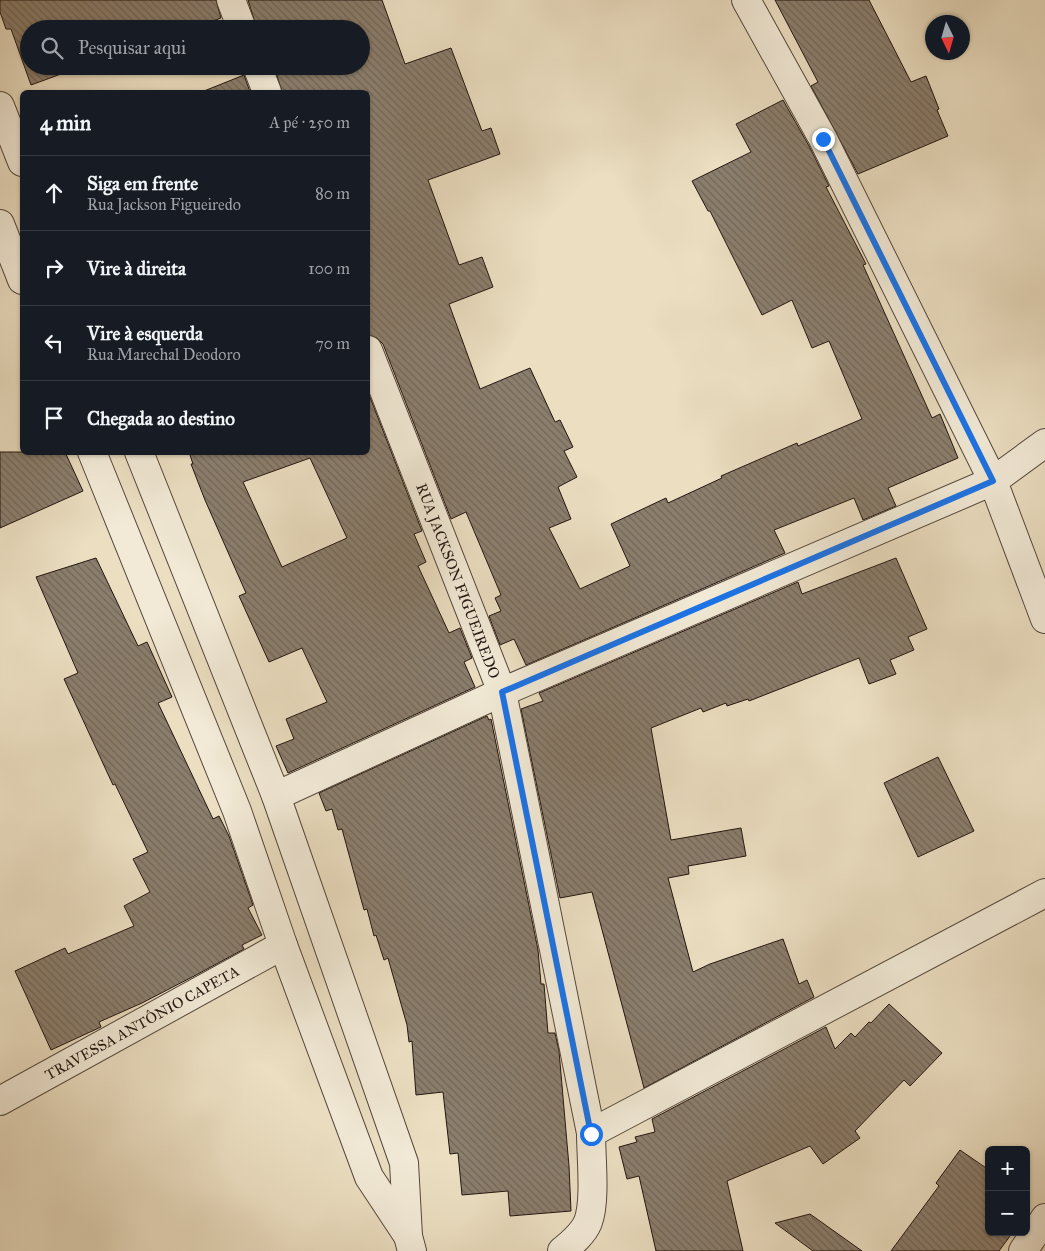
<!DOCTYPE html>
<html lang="pt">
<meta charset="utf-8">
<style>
body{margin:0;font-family:"IM FELL Great Primer",serif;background:#20242c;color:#f1f3f6}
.controls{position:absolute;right:15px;bottom:15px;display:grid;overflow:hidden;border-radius:8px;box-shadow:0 1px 4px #0004}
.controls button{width:45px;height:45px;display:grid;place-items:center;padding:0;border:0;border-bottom:1px solid #363941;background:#171b24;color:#f1f3f6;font:25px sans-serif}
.compass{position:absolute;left:925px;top:15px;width:45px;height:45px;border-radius:50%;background:#171b24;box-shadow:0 1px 4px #0004;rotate:175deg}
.stop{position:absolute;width:15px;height:15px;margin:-11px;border:4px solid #1a73e8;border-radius:50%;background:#fff}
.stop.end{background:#1a73e8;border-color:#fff;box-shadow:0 1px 5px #0008}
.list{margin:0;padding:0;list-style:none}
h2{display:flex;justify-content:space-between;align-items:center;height:65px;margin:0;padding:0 20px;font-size:21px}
h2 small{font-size:16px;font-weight:400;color:#9ea1a6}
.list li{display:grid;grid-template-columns:32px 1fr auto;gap:15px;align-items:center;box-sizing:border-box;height:75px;padding:0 20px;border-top:1px solid #363941}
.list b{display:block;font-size:19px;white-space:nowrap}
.list p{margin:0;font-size:16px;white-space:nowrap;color:#9ea1a6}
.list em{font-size:16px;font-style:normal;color:#9ea1a6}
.icon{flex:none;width:28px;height:28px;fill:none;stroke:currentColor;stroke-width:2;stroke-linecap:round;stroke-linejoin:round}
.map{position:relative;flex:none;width:1045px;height:1251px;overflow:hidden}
.search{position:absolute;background:#171b24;box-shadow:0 1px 4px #0004;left:20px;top:20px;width:350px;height:55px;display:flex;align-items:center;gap:12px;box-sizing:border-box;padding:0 18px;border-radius:28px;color:#9ea1a6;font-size:19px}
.panel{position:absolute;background:#171b24;box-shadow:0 1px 4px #0004;left:20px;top:90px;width:350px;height:365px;border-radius:8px}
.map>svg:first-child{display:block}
</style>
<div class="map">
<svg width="1045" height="1251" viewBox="0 0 1045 1251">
<defs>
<pattern id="building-back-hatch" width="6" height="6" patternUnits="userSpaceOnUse" patternTransform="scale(1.25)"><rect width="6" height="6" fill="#8b7e6d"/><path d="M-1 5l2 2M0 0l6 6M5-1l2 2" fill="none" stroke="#716658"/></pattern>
</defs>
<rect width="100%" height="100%" fill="#ebdec1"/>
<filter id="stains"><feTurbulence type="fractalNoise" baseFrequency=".004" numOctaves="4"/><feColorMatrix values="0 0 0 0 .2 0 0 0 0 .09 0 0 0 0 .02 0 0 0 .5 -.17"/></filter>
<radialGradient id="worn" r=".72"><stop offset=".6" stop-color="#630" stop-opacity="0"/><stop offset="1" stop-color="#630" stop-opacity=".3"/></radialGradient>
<g fill="url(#building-back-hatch)" stroke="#231611" fill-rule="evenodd">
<path d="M0,0H216L221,18L192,29H29V66H86L73,71L72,70L31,85L11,29H6L0,12Z"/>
<path d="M248,0H382L405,64L451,48L482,131L491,128L500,154L428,180L459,265L482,257L493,287L449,304L480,389L530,368L555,422L560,420L573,447L564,451L577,477L558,487L571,519L549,528L580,589L630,566L611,524L666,498L668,503L722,478L721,476L797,443L798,446L862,419L829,341L812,348L792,300L762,315L710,211H708L692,181L751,152L736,124L783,100L809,146L829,186L826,187L866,264L863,265L932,418L940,414L958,458L888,488L896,506L863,520L854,498L774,530L785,553L526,665L514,639L500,645L489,616L501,611L495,598L501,595L466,512L451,519L383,344L377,338L368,335V92H282L274,66H361V29H257Z"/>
<path d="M775,0H869L911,82L926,76L939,109L937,110L948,136L858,174L811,86L818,82Z"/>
<path d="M244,75L250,92H204V91Z"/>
<path d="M368,392L422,531L414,534L426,562L418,566L449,633L460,628L472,658L464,662L475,687L288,773L276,746L294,739L286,719L327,702L302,648L269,662L239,596L246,593L205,500L191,464H193L189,452H368ZM310,458L347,538L282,567L243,482Z"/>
<path d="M0,452H65L83,491L0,528Z"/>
<path d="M96,558L138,646L147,642L172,697L158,703L213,819L219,816L229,836L253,905L248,908L262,935L242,945L244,949L196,975L142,1003L99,1022L101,1027L51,1050L15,971L65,948L68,954L134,926L124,906L150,892L133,859L148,852L115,784L113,785L64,679L78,673L36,577Z"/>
<path d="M896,558L927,629L908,637L914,650L890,660L896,674L869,684L859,658L749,701L748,699L727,706L726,703L703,712L701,708L651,728L671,840L741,828L746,856L688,866L689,874L668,878L693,972L710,964L783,939L799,984L807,980L814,997L644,1088L592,892L560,898L521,709L543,701L539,693L798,582L802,594Z"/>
<path d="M487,716L489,720L491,719L538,950L541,984H544L548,1033H555L559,1051L569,1166L571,1211L510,1216L508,1191L462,1195L458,1153L450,1154L443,1092L416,1095L412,1041L409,1042L407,1025L388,958L384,960L376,935L374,936L367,909L364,910L342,829L338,830L332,809L326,811L319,793Z"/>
<path d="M938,757L974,831L918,857L884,783Z"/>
<path d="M889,1004L942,1053L910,1086L904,1080L855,1131L860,1138L823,1164L810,1146L727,1181L743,1251H656L639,1176L627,1179L619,1147L637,1142L635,1137L655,1132L652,1119L826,1027L835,1049L851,1033L855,1037L869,1022L871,1023Z"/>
<path d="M960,1150L989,1170V1232H1013L999,1251H891L939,1186L936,1183Z"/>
<path d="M810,1214L862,1251H813L775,1223Z"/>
</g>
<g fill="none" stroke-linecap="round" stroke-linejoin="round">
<g stroke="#55483d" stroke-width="30">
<g id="minor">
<path d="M231,0L242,29"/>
<path d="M746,0L823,139L993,481L1045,619"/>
<path d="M257,66L267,92"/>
<path d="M0,106L22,162"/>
<path d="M0,224L22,280"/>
<path d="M368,350L502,692L591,1133C591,1157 596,1201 588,1222C583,1234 572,1243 562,1251"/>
<path d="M92,452L237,811L283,945L369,1177L408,1236"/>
<path d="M139,452L276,796L404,1163L408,1236L412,1251"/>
<path d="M276,796L502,692L993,481L1045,443"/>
<path d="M0,1101L283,945"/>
<path d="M591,1133L1045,893"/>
<path d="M1023,1251L1045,1218"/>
</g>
</g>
<use href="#minor" stroke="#f2ead7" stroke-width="28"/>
</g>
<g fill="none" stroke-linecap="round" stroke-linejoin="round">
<path stroke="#1a73e8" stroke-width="6" d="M591,1134L502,692L993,481L823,139"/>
</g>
<g text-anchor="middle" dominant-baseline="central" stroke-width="4" stroke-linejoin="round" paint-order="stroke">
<g font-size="15" fill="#231611" stroke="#f2ead7">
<text transform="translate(458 581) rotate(69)">RUA JACKSON FIGUEIREDO</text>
<text transform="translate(142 1023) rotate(-29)">TRAVESSA ANTÔNIO CAPETA</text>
</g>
</g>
<rect width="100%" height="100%" filter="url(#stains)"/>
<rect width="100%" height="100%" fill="url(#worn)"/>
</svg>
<div class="controls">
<button>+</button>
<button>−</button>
</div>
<svg class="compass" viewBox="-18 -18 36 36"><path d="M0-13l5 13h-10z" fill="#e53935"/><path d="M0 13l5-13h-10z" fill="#9ea1a6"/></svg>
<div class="stop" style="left:591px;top:1134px"></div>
<div class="stop end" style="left:823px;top:139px"></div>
<div class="search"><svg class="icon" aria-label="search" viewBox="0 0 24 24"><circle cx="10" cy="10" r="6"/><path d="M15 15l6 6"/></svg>Pesquisar aqui</div>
<section class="panel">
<h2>4 min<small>A pé · 250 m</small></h2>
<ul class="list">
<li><svg class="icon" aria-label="ahead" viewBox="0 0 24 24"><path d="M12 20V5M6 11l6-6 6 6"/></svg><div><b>Siga em frente</b><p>Rua Jackson Figueiredo</p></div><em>80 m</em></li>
<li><svg class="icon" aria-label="right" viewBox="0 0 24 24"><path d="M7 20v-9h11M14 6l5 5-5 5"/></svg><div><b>Vire à direita</b></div><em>100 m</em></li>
<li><svg class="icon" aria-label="left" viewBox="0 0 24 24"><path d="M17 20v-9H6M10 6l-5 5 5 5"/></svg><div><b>Vire à esquerda</b><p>Rua Marechal Deodoro</p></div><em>70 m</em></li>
<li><svg class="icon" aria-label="arrive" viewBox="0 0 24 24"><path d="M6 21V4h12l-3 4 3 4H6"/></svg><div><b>Chegada ao destino</b></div></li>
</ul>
</section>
</div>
